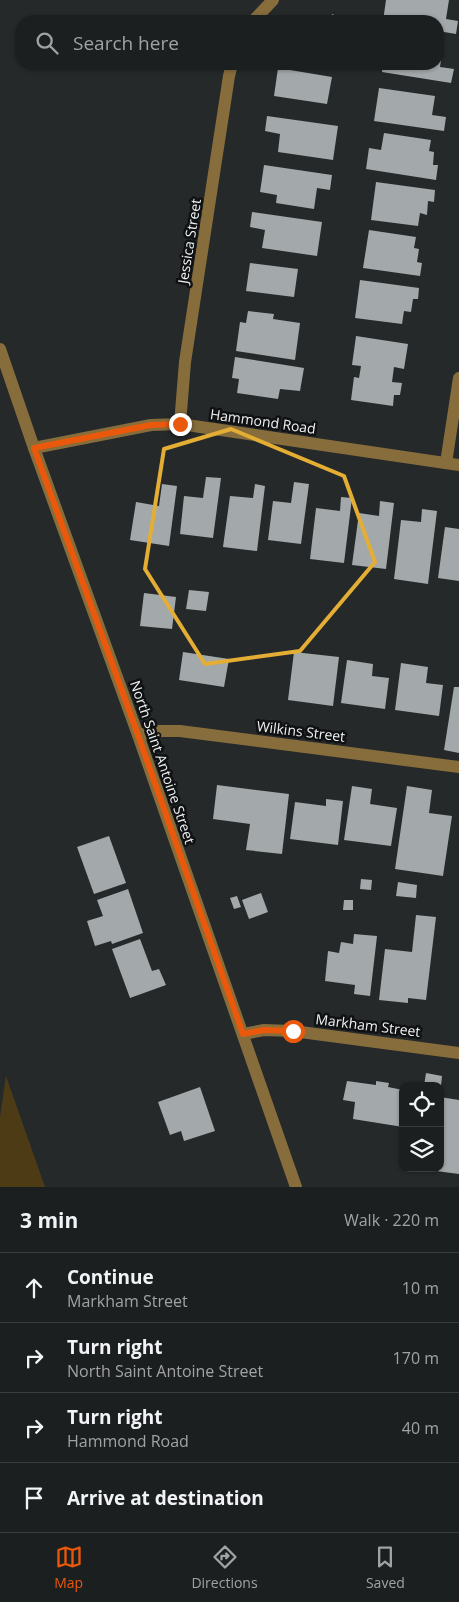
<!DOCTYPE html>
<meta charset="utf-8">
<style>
body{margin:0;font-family:"Open Sans",sans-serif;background:#292c2d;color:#f1f3f6}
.controls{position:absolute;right:15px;bottom:15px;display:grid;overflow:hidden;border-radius:10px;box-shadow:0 1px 4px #0004}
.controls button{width:45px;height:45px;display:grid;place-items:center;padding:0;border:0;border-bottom:1px solid #3a3d3e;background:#1c1f20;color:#f1f3f6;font:25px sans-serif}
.stop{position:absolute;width:15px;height:15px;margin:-11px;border:4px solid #ea580c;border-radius:50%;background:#fff}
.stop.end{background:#ea580c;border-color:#fff;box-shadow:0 1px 5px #0008}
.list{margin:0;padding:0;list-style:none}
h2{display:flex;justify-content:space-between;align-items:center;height:65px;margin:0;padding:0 20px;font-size:21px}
h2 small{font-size:16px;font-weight:400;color:#a0a2a5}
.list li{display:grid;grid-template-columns:32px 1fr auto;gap:15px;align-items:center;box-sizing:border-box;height:70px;padding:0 20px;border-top:1px solid #3a3d3e}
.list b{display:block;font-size:19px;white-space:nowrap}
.list p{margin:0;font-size:16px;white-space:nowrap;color:#a0a2a5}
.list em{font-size:16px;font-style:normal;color:#a0a2a5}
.icon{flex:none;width:28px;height:28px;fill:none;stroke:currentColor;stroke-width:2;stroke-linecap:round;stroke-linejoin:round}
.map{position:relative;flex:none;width:459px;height:1187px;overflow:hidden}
.search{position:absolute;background:#1c1f20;box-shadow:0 1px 4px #0004;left:15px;right:15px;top:15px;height:55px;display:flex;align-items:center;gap:12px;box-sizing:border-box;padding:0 18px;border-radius:20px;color:#a0a2a5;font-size:19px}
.sheet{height:345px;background:#1c1f20}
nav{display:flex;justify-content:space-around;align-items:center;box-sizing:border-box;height:70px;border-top:1px solid #3a3d3e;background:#1c1f20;font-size:14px;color:#a0a2a5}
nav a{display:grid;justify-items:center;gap:2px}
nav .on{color:#ea580c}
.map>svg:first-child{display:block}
</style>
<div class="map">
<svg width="459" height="1187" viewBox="0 0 459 1187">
<rect width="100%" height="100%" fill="#25292a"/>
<path fill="#4d3b16" d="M6,1076L45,1187H0V1117Z"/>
<g fill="#a3a8aa">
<path d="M386,0H449L446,19L458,21L456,34L438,31V21H383Z"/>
<path d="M333,14L338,21H321Z"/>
<path d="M438,47L443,48L440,67L454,69L451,83L382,72L383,64H438Z"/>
<path d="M278,68L332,77L327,104L274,96Z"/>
<path d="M379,88L435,96L432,115L446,117L444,131L374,121Z"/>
<path d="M267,116L338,126L333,160L278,152L280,134L265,131Z"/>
<path d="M384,133L431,140L429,151L434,152L433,165H438L436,180L366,169L369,148L381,150Z"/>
<path d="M264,165L332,175L330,190L317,188L314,209L276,203L277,195L260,192Z"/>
<path d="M376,182L435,190L434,202L428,201L427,215L420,213L418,226L371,220Z"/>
<path d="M252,212L322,222L317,256L262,248L265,230L250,227Z"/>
<path d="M369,230L416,237L414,248L419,249L417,262L422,263L420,276L363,268Z"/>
<path d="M250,263L298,269L294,297L246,291Z"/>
<path d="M360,280L419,288L418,299H413L411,312L404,311L402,324L355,318Z"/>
<path d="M248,311L274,314L273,319L300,323L295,360L236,351L240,322L246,323Z"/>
<path d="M356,336L408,344L404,369L394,367L392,382L402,383L400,395H394L393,406L351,400L354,377L359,378L361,366L352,365Z"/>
<path d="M235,357L304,368L300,391L280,389L278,399L237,393L239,379L232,378Z"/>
<path d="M206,477L221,478L213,538L180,534L184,496L203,498Z"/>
<path d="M294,482L309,484L301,544L268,540L273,501L291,503Z"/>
<path d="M162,484L177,486L169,546L130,540L136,502L159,506Z"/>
<path d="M255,484L265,486L257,551L223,547L230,496L253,498Z"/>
<path d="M341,497L352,498L344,563L310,559L316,508L340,511Z"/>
<path d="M380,501L394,503L386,569L352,565L359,513L379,516Z"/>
<path d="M422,509L437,511L428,584L394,579L401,520L421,522Z"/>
<path d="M445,527L459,529V581L438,578Z"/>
<path d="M189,590L209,592L206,611L186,609Z"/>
<path d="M144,593L176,597L172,629L140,626Z"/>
<path d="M183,652L229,659L224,687L179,680Z"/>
<path d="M294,652L339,657L333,706L288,700Z"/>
<path d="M347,660L373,664L372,676L389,678L385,709L341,703Z"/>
<path d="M401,663L428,667L426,683L443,685L439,716L395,710Z"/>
<path d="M454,687H459V753L444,750Z"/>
<path d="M217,785L289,794L282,854L246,850L250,824L213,819Z"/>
<path d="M352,786L372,789L370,804L397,808L391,846L344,840Z"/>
<path d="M407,786L432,790L429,813L452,816L443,876L395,869Z"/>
<path d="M326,799L343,801L338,845L290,839L295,802L326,806Z"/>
<path d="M109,836L126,883L94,894L77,847Z"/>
<path d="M361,879L372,880L371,890L360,889Z"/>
<path d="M398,882L417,885L416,898L396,896Z"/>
<path d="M128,889L143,933L112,944L111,941L95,946L87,921L103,916L97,900Z"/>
<path d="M261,893L268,912L249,919L242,900Z"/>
<path d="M237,896L241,907L234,909L230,898Z"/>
<path d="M344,900H353V910H343Z"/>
<path d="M416,915L436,917L426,1000L408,998V1003L379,1000L385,949L412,952Z"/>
<path d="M354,934L377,936L370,996L354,994L355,985L325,981L328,951L339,953L341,942L353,944Z"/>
<path d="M140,939L152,971L159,969L166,985L130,998L112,949Z"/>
<path d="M426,1073L442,1076L441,1086H424Z"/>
<path d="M347,1081L376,1085V1081L389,1083L388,1087L403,1090V1127L353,1119L355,1102L343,1100Z"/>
<path d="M200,1087L215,1131L184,1141L181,1131L170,1135L158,1102Z"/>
<path d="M440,1097L459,1100V1174L436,1171V1168H440Z"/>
</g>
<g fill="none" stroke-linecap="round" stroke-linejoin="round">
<g stroke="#876d3c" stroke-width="12">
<path d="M253,21L273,0"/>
<path d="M0,349L34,448L138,735L296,1187"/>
<path d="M180,424L185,362L229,76L232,64"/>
<path d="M34,448L151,425L180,424L459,465"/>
<path d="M446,463L459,378"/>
<path d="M138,735L160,731H180L459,767"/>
<path d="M243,1034L264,1030L293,1031L459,1053"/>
</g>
</g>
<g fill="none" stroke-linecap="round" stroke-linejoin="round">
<path stroke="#ea580c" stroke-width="6" d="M180,424L151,425L34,448L138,735L243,1034L264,1030L293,1031"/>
</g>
<path fill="none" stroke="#e4ae35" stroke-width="4" stroke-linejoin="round" d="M231,429L344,476L375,562L300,651L205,664L145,569L164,449Z"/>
<g text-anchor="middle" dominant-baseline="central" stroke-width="5" stroke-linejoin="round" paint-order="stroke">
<g font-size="14" fill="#eff2f3" stroke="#101112">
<text transform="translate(189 241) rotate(-81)">Jessica Street</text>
<text transform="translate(263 421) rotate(8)">Hammond Road</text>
<text transform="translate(301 731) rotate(7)">Wilkins Street</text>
<text transform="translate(163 762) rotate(71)">North Saint Antoine Street</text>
<text transform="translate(368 1025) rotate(7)">Markham Street</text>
</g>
</g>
</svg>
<div class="controls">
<button><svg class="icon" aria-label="locate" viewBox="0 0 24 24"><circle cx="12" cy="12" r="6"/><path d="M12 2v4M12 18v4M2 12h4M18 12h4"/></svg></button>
<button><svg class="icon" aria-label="layers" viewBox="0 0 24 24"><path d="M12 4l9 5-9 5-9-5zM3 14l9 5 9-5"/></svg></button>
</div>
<div class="stop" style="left:293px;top:1031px"></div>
<div class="stop end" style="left:180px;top:424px"></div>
<div class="search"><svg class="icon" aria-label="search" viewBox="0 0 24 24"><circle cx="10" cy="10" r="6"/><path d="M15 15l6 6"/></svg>Search here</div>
</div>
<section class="sheet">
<h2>3 min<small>Walk · 220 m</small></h2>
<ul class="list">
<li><svg class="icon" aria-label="ahead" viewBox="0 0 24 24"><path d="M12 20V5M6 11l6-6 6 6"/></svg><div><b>Continue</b><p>Markham Street</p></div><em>10 m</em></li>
<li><svg class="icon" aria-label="right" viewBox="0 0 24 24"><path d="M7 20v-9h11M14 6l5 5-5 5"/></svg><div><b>Turn right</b><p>North Saint Antoine Street</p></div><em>170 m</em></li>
<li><svg class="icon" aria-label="right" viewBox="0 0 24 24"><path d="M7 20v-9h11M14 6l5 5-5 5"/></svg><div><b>Turn right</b><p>Hammond Road</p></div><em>40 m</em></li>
<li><svg class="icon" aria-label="arrive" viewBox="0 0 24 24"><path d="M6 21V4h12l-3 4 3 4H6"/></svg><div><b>Arrive at destination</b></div></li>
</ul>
</section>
<nav>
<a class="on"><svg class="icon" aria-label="map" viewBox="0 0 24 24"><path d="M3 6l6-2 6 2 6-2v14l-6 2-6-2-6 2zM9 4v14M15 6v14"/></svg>Map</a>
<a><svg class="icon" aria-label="directions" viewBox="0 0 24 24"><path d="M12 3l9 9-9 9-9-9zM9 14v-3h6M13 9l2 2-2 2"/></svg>Directions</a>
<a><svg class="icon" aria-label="saved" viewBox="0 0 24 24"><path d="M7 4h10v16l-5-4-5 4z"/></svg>Saved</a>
</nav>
